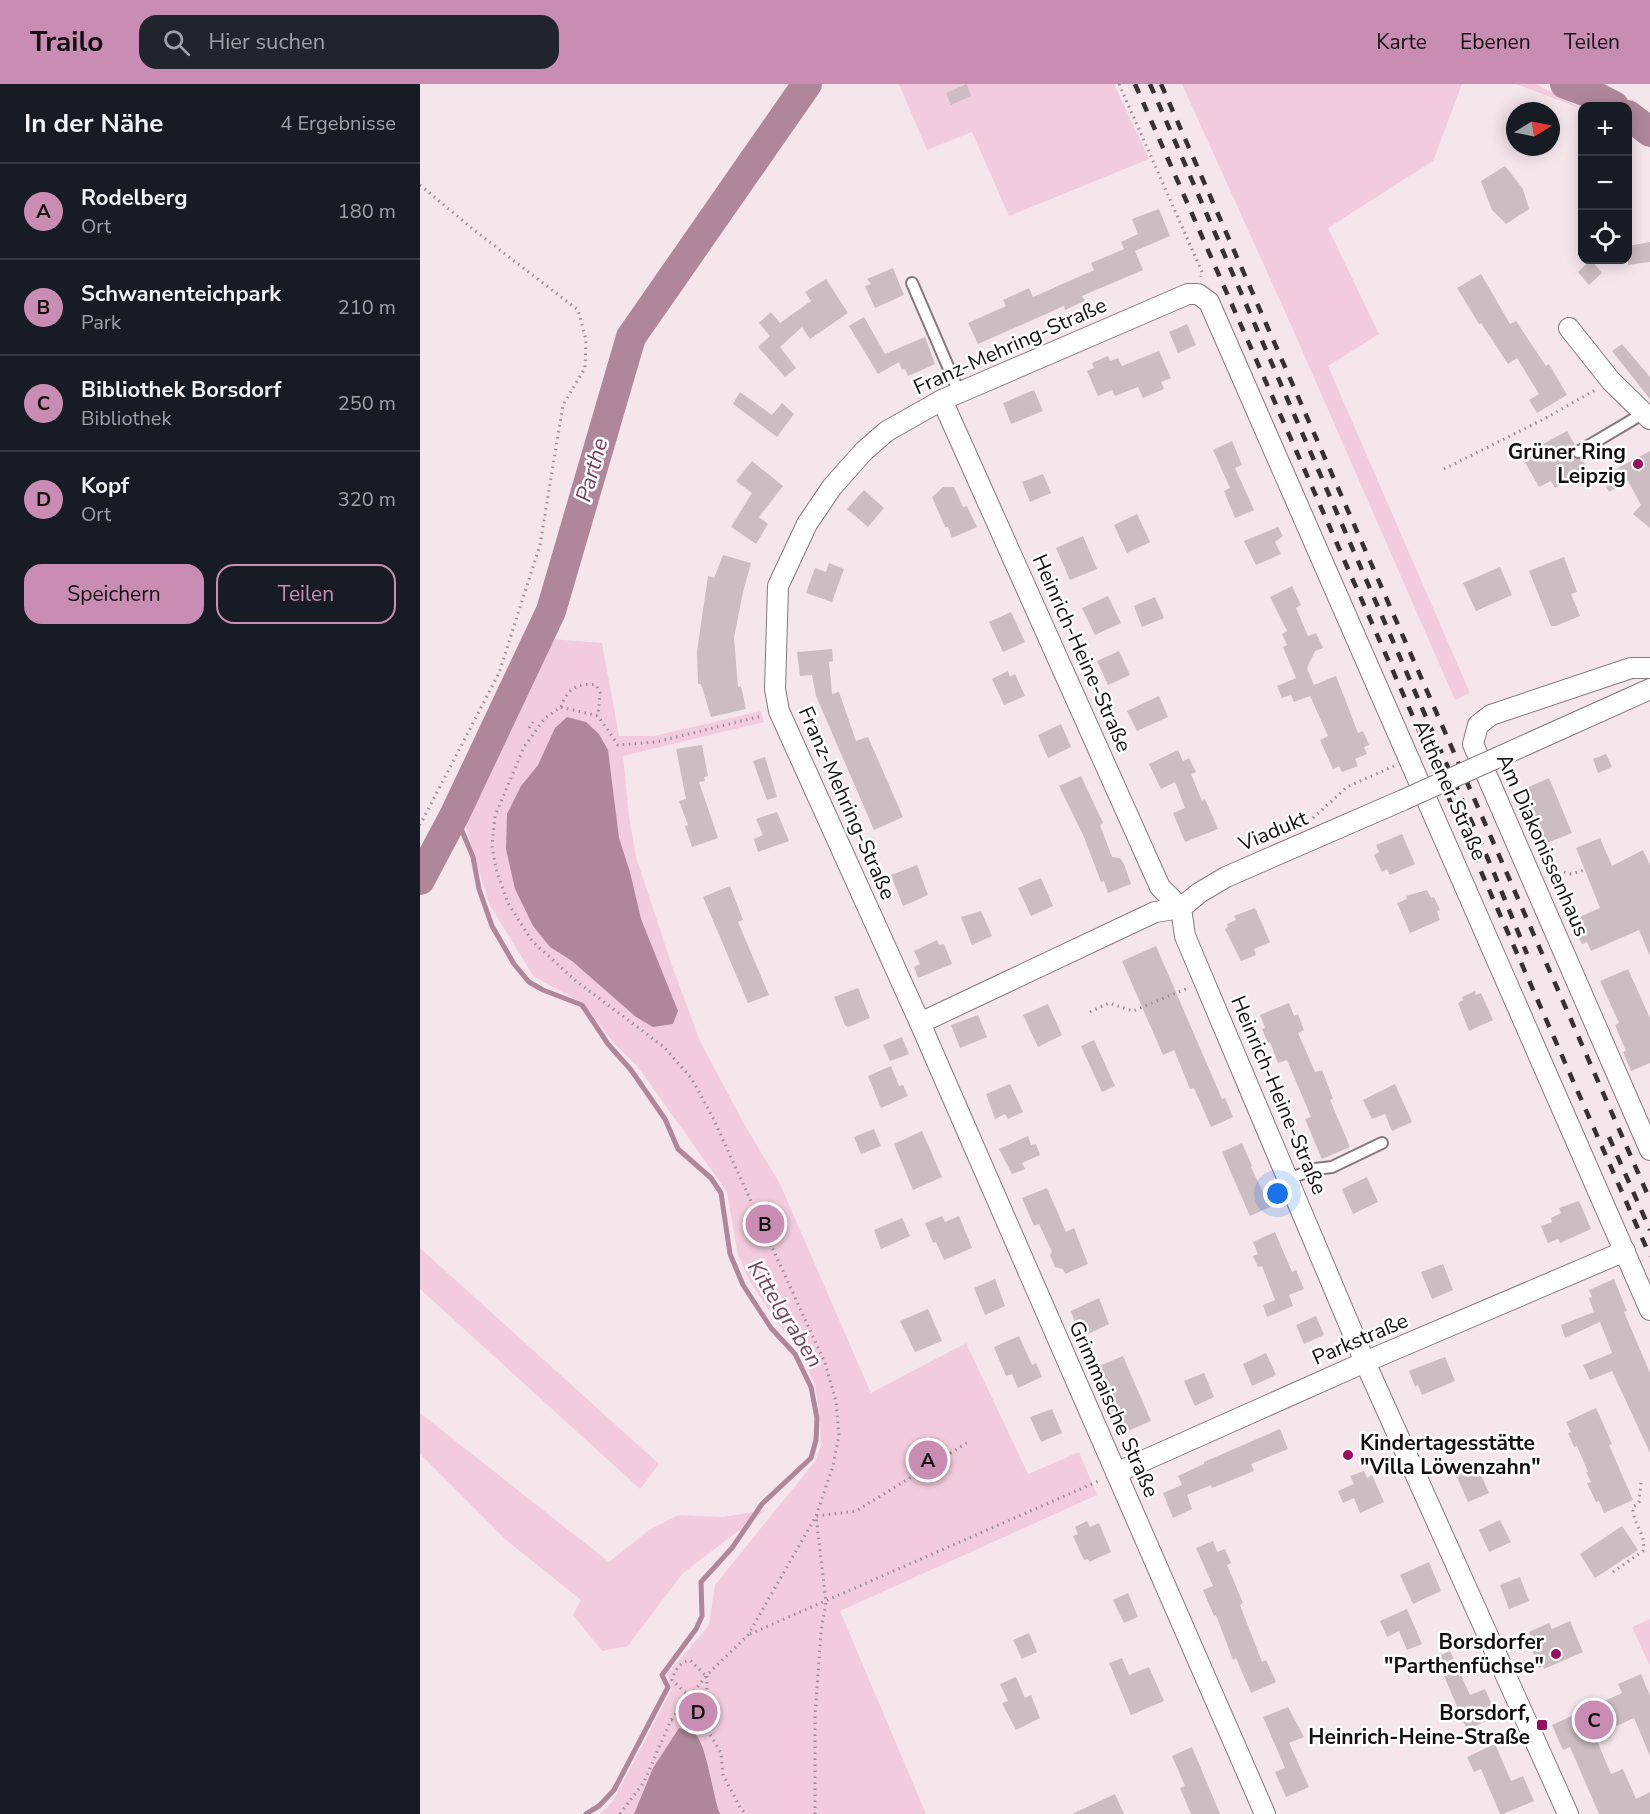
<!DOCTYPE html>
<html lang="de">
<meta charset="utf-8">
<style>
body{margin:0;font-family:"Nunito Sans",sans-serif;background:#20242c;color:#f1f3f6}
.controls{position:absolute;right:18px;top:18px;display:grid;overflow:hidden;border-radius:12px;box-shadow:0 3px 15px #0003}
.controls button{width:54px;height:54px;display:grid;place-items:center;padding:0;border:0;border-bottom:2px solid #363941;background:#171b24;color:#f1f3f6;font:30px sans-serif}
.compass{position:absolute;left:1086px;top:18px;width:54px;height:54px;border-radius:50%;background:#171b24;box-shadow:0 3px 15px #0003;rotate:80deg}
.you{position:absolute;left:858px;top:1110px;width:21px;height:21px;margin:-15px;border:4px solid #fff;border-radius:50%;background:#1a73e8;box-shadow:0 0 0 9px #1a73e833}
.badge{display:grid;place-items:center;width:39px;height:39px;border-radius:50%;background:#c98cb3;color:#111;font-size:20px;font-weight:700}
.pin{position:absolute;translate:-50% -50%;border:3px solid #fff;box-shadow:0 2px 6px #0006}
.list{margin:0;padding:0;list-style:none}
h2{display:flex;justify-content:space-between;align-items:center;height:78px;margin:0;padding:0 24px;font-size:26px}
h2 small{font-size:20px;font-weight:400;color:#9ea1a6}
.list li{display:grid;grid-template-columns:39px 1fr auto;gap:18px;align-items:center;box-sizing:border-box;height:96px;padding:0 24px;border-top:2px solid #363941}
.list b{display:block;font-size:22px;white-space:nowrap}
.list p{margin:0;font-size:20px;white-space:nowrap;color:#9ea1a6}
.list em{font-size:20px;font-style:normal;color:#9ea1a6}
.actions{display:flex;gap:12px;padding:18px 24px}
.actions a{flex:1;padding:14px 0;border:2px solid #c98cb3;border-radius:18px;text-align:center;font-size:21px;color:#c98cb3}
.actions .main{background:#c98cb3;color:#111}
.icon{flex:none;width:33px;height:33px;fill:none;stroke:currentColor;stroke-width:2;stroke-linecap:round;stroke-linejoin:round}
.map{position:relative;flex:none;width:1230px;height:1730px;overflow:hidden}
header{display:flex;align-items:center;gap:36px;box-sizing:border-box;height:84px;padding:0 30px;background:#c98cb3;color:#111}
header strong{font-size:28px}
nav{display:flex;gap:33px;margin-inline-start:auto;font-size:21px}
.search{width:420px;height:54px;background:#20242c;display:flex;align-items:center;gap:15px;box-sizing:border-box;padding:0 21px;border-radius:18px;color:#9ea1a6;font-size:22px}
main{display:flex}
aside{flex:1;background:#171b24}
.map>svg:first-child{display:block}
</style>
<header>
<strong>Trailo</strong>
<div class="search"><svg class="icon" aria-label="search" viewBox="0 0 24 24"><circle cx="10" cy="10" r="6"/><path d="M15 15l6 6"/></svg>Hier suchen</div>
<nav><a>Karte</a><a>Ebenen</a><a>Teilen</a></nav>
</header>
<main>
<aside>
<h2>In der Nähe<small>4 Ergebnisse</small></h2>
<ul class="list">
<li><span class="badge">A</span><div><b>Rodelberg</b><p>Ort</p></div><em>180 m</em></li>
<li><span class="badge">B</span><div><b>Schwanenteichpark</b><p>Park</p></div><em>210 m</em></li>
<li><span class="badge">C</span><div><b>Bibliothek Borsdorf</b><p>Bibliothek</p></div><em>250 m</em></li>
<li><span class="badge">D</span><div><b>Kopf</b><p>Ort</p></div><em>320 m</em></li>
</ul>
<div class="actions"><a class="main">Speichern</a><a>Teilen</a></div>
</aside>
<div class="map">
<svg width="1230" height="1730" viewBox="0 0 1230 1730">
<rect width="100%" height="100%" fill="#f5e6ec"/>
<g fill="#f2ccdc">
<path d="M479,0H694L729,75L589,132L552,48L507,66Z"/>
<path d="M762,0H1042L1013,77L908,144L959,250L908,282L1050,609L1035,616L871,241Z"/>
<path d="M1096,0H1116L1162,25Z"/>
<path d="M131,555L182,559L199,652H234L341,627L344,638L203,672L209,733L216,773L251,879L280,957L323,1038L360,1100L451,1309L546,1259L608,1390L659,1368L677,1411L420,1527L506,1730H180L193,1717L252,1605L247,1590L289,1541L295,1501L396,1376L401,1361L400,1333L395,1301L379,1265L359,1241L330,1198L318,1171L307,1108L218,983L193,958L163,919L114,893L69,820L43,733Z"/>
<path d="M0,1164L239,1380L220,1405L0,1205Z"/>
<path d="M0,1329L189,1478L229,1446L258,1431L303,1433L346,1426L263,1489L208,1562L182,1567L153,1531L161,1516L85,1455L0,1370Z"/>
<path d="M1230,1535V1580H1229L1212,1543Z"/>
</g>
<g fill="#af8799">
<path d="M147,633L166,638L179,650L188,666L199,754L210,788L221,835L258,927L253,940L233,943L216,933L152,877L130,863L113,842L95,805L86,765L87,730L101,702L118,681L135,644Z"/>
<path d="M259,1644C263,1645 270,1646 273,1648C287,1657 292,1711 300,1730H214L233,1684Z"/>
</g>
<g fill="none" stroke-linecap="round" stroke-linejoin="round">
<path stroke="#af8799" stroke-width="5" d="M35,730L53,773L59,805L72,842L94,880L109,898L123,906L162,921L188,960L211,986L245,1035L258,1065L291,1094L301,1109L310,1170L323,1201L351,1244L375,1270L391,1303L397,1334L396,1356L391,1374L342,1420L312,1464L281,1498L282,1532L276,1545L242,1591L248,1603L194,1706L179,1722L166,1730"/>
<g stroke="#af8799" stroke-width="30">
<path d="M1145,0L1167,8L1194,22"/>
<path d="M1208,31L1230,48"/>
<path d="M0,796L35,730L131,527L211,253L387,0"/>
</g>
</g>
<g fill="#cbbdc2">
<path d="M547,0L551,12L531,21L526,9Z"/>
<path d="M1085,82L1103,105L1109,125L1086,140L1072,126L1061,97Z"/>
<path d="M739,125L750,152L715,167L723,186L662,212L665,217L645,226L644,222L558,260L548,239L586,222L583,216L609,204L613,213L674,186L671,179L704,165L701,158L718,150L712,135Z"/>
<path d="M1230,158V178L1208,181V162Z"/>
<path d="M1171,176L1182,189L1169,201L1158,188Z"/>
<path d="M473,184L484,211L455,224L445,202L451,200L447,195Z"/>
<path d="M1061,190L1090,240L1096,237L1126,282L1129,280L1147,311L1117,329L1109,316L1119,310L1097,274L1088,280L1061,239L1059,240L1037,204Z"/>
<path d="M406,195L428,229L390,255L382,243L360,263L376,284L365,293L338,263L350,252L339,239L351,228L360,239L391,217L385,208Z"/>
<path d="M444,233L465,270L505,253L515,280L488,292L485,285L482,286L479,278L458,290L429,242Z"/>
<path d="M767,240L776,261L758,269L749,248Z"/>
<path d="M1202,260L1230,293V315L1192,267Z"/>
<path d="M739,267L751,294L741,298L744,305L723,314L718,303L695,312L692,306L678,312L667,287L674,284L672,279L688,272L690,277L698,274L702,282Z"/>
<path d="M614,306L623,327L591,340L583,319Z"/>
<path d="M320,308L352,331L362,319L374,330L357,353L313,320Z"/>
<path d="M1147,347L1155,361L1151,365V371L1155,375L1162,374L1168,386L1135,404L1131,397L1119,403L1103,375L1116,369L1114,365Z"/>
<path d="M812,357L822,381L815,384L834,426L815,434L804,407L810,404L793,366Z"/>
<path d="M1230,367V444L1213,430L1221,421L1208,397L1189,408L1181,393Z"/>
<path d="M332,377L363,402L339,433L348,440L336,460L311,443L332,409L316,397Z"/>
<path d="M623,390L631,409L610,418L602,398Z"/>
<path d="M523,403H534L543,423L547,422L557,443L532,454L528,443H525L512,413Z"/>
<path d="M444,406L464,424L448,443L427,425Z"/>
<path d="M717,430L730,458L707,469L694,441Z"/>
<path d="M858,443L863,452L855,458L861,470L836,481L824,457Z"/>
<path d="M663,452L677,485L650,496L636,464Z"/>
<path d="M303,471L331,479L323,508L314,554L318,603L321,602L326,625L291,633L281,600H278L277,567L288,492L294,494Z"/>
<path d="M1144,473L1157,508L1151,510L1160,532L1136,542H1131L1109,487Z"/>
<path d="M409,479L424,485L412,518L386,509L395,484L406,488Z"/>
<path d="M1080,483L1092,511L1056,527L1043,499Z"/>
<path d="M872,502L881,521L876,524L888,552L896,549L903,564L895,567L887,584L894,601L916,592L938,649L943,647L949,661L944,663L947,670L935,675L938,682L922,688L919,682L913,685L900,656L908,652L890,612L874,618L871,611L862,614L857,602L876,594L863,563L867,561L862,550L867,547L850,513Z"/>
<path d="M688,512L701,539L675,551L662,524Z"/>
<path d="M735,513L744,534L722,543L714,522Z"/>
<path d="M591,528L605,558L583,568L569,538Z"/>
<path d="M412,565L413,577L409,578L412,610L419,608L436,657L448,653L483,733L454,746L396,612L392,591L380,592L377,568Z"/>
<path d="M699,567L710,591L688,601L677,577Z"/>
<path d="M588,587L590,593L595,590L605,612L584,621L572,595Z"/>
<path d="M739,612L748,633L717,647L707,627Z"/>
<path d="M641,640L651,663L628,674L618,651Z"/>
<path d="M282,661L288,692L284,693L285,697L279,698L298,754L272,763L265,742L268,741L259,717L266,715L256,665Z"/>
<path d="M758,666L763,677L769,674L776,688L771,690L782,717L785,715L798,745L765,758L753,729L765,724L755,698L741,705L729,680Z"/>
<path d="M1186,670L1192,683L1178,689L1173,675Z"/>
<path d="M345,673L357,713L347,716L333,677Z"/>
<path d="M661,692L683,739L680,741L692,773L700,774L704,780L711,800L688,809L684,797L681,798L664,753L639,702Z"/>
<path d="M1129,694L1152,749L1127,759L1104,705Z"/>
<path d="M357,728L369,757L338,768L334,755L343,751L336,735Z"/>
<path d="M982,750L995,780L970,791L967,785L962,788L954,771L959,768L956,761Z"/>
<path d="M1180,754L1192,782L1223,766L1230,781V872L1219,846L1171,867L1167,858L1162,860L1155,846L1161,843L1157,834L1180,824L1156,764Z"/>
<path d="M497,781L508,811L483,822L471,791Z"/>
<path d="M621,794L633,822L611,832L598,804Z"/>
<path d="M310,802L323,836L318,838L349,911L328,919L283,813Z"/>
<path d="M1007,806L1011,814L1014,813L1020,826L1017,827L1020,836L990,849L977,819L987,815L986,812Z"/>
<path d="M835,824L850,858L834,865L836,871L821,877L805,845L808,843L807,840L816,836L814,832Z"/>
<path d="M561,827L572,852L552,861L541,833Z"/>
<path d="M517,856L519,861L524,860L532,880L498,894L494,883L500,880L494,867Z"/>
<path d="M736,862L802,1015L805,1014L813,1033L791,1043L774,1004L770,1005L754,966L743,971L702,877Z"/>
<path d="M1208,885L1230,934V979L1211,987L1203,968L1206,967L1195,941L1199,939L1180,897Z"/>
<path d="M438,904L450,934L428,943L425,941L414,913Z"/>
<path d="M1055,907L1056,911L1061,909L1073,936L1049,947L1038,919L1043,916L1042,913Z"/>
<path d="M869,919L874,932L878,930L884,946L878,949L895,988L902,986L913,1015L910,1016L930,1063L902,1075L885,1035L891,1033L867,976L858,979L850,958L848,959L842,945L845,944L840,931Z"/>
<path d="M628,920L642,951L618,963L603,931Z"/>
<path d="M558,931L567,953L540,964L531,941Z"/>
<path d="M482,953L489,970L470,977L463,961Z"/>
<path d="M674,956L695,1002L682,1008L661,962Z"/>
<path d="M471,982L479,1002L483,1001L488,1012L461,1024L448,992Z"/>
<path d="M590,1000L603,1028L588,1035L585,1030L575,1035L566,1010Z"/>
<path d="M975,1000L992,1038L972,1047L965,1030L952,1035L943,1016Z"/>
<path d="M454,1045L461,1062L441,1070L434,1053Z"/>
<path d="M502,1047L522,1093L493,1106L474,1060Z"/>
<path d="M608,1052L611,1061L616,1060L620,1071L602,1079L605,1085L592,1090L579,1065Z"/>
<path d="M822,1059L832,1082L831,1083L850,1123L830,1132L802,1068Z"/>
<path d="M947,1093L958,1118L933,1130L922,1105Z"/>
<path d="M627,1104L646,1148L654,1144L668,1180L645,1190L643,1185L635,1183L630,1171L632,1168L619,1140L614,1142L602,1114Z"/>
<path d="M1159,1117L1171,1145L1140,1159L1138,1155L1128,1159L1121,1142L1132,1138L1131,1134L1141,1129L1139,1124Z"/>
<path d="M522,1132L525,1138L539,1132L552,1164L524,1176L516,1158L513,1159L505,1139Z"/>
<path d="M482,1134L490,1152L461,1165L454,1146Z"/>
<path d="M855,1148L872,1188L876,1186L884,1205L869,1211L873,1222L847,1233L843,1221L855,1216L842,1182L838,1183L833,1172L838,1170L833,1158Z"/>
<path d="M1023,1180L1033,1206L1012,1215L1001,1188Z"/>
<path d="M575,1195L585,1222L565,1231L554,1204Z"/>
<path d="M1194,1195L1207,1227L1204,1228L1230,1289V1369L1192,1287L1170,1296L1163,1281L1192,1269L1180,1238L1145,1254L1141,1241L1174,1228L1169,1214L1172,1213L1169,1206Z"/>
<path d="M679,1214L689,1240L664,1252L663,1249L658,1252L652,1240L655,1239L651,1227Z"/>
<path d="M508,1225L522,1257L495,1268L480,1237Z"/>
<path d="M896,1232L904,1251L884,1260L876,1241Z"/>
<path d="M599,1252L612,1281L616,1279L622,1293L598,1304L592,1290L586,1292L574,1263Z"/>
<path d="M846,1269L856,1291L832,1302L823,1280Z"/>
<path d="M703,1272L731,1337L703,1349L700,1341L693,1343L685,1325L696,1321L679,1282Z"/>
<path d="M1025,1273L1035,1297L1002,1311L998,1301L995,1303L989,1287Z"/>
<path d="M784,1289L794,1313L775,1322L764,1297Z"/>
<path d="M1176,1324L1192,1360L1189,1361L1213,1416L1184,1429L1179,1417L1176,1418L1167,1399L1171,1398L1166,1388H1168L1157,1362L1154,1363L1148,1349L1151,1348L1146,1338Z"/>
<path d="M632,1325L642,1349L621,1358L610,1333Z"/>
<path d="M860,1345L868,1365L831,1380L834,1387L792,1404L791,1401L767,1411L772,1425L753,1434L743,1409L762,1401L758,1392L784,1380V1378Z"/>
<path d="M1057,1382L1069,1409L1048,1418L1036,1391Z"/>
<path d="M944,1387L947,1394L952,1391L964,1418L940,1429L934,1414L923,1419L918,1407L934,1400L930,1392Z"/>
<path d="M1080,1436L1091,1458L1069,1468L1059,1446Z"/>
<path d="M667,1437L670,1443L679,1439L691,1468L669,1478L668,1475L664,1476L653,1452L658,1450L655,1443Z"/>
<path d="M1202,1442L1218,1466L1175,1494L1160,1470Z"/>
<path d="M793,1457L797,1468L805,1465L811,1479L807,1481L823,1519L820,1521L842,1578L846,1576L856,1598L831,1609L816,1574L813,1576L796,1531L794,1532L783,1506L793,1502L776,1464Z"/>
<path d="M1009,1478L1021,1507L993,1520L980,1491Z"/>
<path d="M1100,1493L1109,1517L1089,1525L1080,1501Z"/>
<path d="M708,1509L718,1533L704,1539L693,1516Z"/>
<path d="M987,1525L1002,1560L987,1566L979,1547L967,1553L960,1537Z"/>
<path d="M1150,1537L1163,1568L1124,1585L1123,1582L1119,1584L1111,1564L1115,1563L1109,1548L1129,1539L1132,1545Z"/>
<path d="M609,1549L617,1568L602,1575L593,1556Z"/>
<path d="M1030,1567L1050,1611L1065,1605L1077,1632L1047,1646L1016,1573Z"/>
<path d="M702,1574L709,1591L729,1583L744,1617L711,1631L689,1579Z"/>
<path d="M1221,1590L1230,1612V1672L1214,1634L1175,1652L1191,1690L1203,1685L1216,1715L1230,1708V1730H1179L1150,1663L1143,1666L1132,1641L1202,1609L1198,1600Z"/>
<path d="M596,1593L605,1614L611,1611L620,1634L596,1646L582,1619L588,1617L580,1600Z"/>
<path d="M868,1623L884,1653L869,1659L889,1703L866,1713L855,1688L865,1684L843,1633Z"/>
<path d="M1075,1660L1091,1697L1103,1692L1114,1717L1083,1730H1080L1061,1685L1054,1688L1047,1673Z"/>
<path d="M772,1663L800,1730H771L760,1704L765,1702L752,1672Z"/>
<path d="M695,1710L704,1730H652Z"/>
</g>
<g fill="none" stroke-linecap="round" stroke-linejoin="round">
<g stroke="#86787e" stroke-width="14">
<g id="service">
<path d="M492,199L539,308"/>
<path d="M1158,368L1224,329"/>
<path d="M868,1095L895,1085L912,1083L962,1059"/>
</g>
</g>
<g stroke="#86787e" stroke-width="22">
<g id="minor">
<path d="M1149,244L1191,297L1230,335"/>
<path d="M522,316L740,803L761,824L765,852L945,1278L1148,1730"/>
<path d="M1230,584H1211L1071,631L1058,641L1053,660L1230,1066"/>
<path d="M1081,672L1230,605"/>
<path d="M500,939L735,828L761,824L779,809L806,793L983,716"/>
<path d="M696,1389L945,1278L1205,1167"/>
<path d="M845,1730L500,939L359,627L355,605L358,502L387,440L412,403L444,367L467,347L522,316L768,210H778L789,218L1230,1226"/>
</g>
</g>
<g stroke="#988e92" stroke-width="3" stroke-dasharray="1.5 4.5" stroke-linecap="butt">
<path d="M699,0L782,188L781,193"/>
<path d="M0,101L54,146L158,226L166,256L165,284L143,321L120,461L79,589L0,741"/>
<path d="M1024,385L1122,336L1177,305"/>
<path d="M141,623C146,606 158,598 176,601L180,609L178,632"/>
<path d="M109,644L113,638"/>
<path d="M893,734L927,703L974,682"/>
<path d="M1127,788L1135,785L1151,790L1165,786"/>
<path d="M670,928L689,919L713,927L768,904"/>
<path d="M1193,1488L1223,1467C1227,1451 1212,1439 1213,1423L1219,1418L1221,1399"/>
<path d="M330,1550L681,1396"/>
<path d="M287,1592L286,1643L301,1669L303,1691L321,1725L326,1730"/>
<path d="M270,1613L252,1596C255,1586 259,1579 270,1576L286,1592"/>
<path d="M251,1636L272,1635L286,1643"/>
<path d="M200,1730L224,1698L251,1636L287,1591L328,1551L396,1432L413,1382L419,1351L416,1318L405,1279L293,1034L272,995L244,963L156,897L112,857L88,819L76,785L72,762L75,732L104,663L125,634L141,623L178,632L198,661L236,658L342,632"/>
<path d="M395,1730V1633L401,1548L406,1518L396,1432L436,1427L550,1357"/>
</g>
<use href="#service" stroke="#fff" stroke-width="10"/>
<use href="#minor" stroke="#fff" stroke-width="20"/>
<g stroke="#383134" stroke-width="4.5" stroke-dasharray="10 10" stroke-linecap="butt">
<path d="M715,0L1230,1172"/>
<path d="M730,0L1074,789L1107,870"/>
<path d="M741,0L1230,1116"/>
<path d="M1189,1053L1230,1146"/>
</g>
<g stroke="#86787e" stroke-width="22" stroke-linecap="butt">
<path id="minor-bridge" d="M983,716L1081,672"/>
</g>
<use href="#minor-bridge" stroke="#fff" stroke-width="20"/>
</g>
<g fill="#980d61" stroke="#fff" stroke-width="2">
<circle cx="1218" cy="380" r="6"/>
<circle cx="928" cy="1371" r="6"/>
<circle cx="1136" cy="1570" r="6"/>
<rect x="1116" y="1635" width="12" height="12" rx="3"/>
</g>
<g text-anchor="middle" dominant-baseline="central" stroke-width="5" stroke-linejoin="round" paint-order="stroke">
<g font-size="21" fill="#140f11" stroke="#fff">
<text transform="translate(590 262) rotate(-24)">Franz-Mehring-Straße</text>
<text transform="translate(662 569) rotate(66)">Heinrich-Heine-Straße</text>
<text transform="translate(1030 706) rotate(66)">Althener Straße</text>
<text transform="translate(427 719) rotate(66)">Franz-Mehring-Straße</text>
<text transform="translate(853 747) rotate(-23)">Viadukt</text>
<text transform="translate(1123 761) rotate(66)">Am Diakonissenhaus</text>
<text transform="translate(859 1011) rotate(67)">Heinrich-Heine-Straße</text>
<text transform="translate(940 1255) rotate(-23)">Parkstraße</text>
<text transform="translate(694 1325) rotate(66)">Grimmaische Straße</text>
</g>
<g font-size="21" font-weight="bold" fill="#140f11" stroke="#fff" text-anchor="end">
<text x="1206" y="368">Grüner Ring<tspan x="1206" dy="24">Leipzig</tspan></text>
<text x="940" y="1359" text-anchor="start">Kindertagesstätte<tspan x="940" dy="24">"Villa Löwenzahn"</tspan></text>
<text x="1124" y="1558">Borsdorfer<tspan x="1124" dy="24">"Parthenfüchse"</tspan></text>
<text x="1110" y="1629">Borsdorf,<tspan x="1110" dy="24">Heinrich-Heine-Straße</tspan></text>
</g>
<g font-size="22" font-style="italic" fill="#78415b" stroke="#fff">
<text transform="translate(172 386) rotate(-74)">Parthe</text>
<text transform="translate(365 1230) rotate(58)">Kittelgraben</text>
</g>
</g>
</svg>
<div class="controls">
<button>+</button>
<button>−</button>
<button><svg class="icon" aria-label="locate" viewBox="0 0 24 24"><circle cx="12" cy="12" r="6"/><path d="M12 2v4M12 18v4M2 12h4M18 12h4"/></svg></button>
</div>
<svg class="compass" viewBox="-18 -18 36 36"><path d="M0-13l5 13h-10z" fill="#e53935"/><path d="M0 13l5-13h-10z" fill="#9ea1a6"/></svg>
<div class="you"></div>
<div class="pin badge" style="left:508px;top:1376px">A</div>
<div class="pin badge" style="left:345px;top:1140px">B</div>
<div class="pin badge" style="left:1174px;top:1636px">C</div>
<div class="pin badge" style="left:278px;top:1628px">D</div>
</div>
</main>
